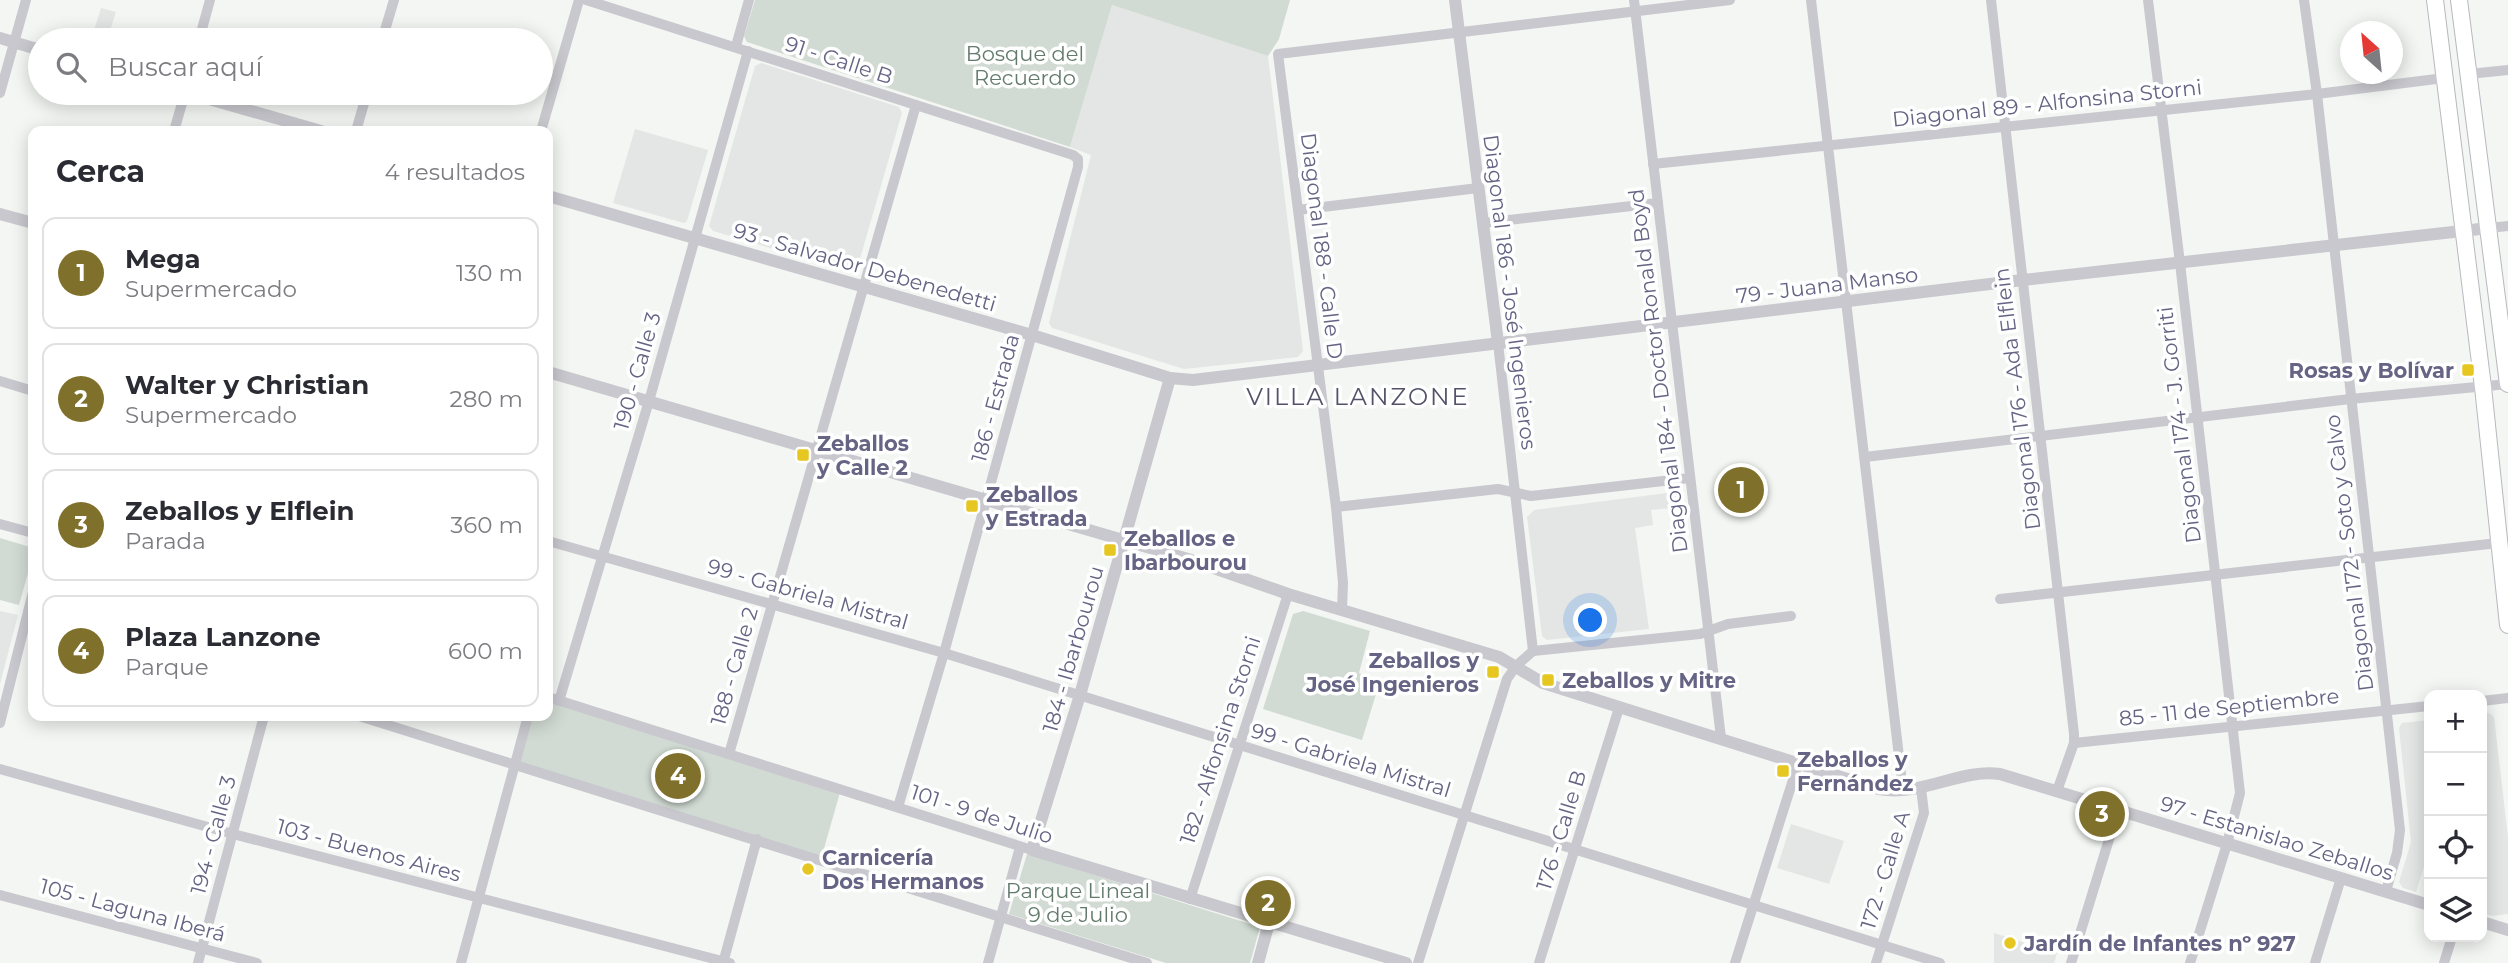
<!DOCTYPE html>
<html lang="es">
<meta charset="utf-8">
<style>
body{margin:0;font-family:Montserrat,sans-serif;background:#f7f7f7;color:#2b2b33}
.controls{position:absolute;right:21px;bottom:21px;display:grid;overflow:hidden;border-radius:14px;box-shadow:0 4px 18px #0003}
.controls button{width:63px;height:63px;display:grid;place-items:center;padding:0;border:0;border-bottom:2px solid #e1e1e2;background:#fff;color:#2b2b33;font:35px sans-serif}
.compass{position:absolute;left:2340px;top:21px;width:63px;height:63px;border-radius:50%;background:#fff;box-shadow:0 4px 18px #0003;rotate:333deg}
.you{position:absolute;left:1591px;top:621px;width:24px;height:24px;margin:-18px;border:5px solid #fff;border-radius:50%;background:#1a73e8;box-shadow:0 0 0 10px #1a73e833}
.badge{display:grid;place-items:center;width:46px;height:46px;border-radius:50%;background:#7f712b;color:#fff;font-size:23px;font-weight:700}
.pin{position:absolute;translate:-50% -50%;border:4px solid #fff;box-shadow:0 2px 7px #0006}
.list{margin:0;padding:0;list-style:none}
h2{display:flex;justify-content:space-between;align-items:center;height:91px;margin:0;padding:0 28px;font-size:30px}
h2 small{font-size:23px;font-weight:400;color:#7c7c81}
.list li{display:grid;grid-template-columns:46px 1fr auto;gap:21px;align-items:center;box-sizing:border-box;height:112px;margin:0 14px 14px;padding:0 14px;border:2px solid #e1e1e2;border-radius:14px}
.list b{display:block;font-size:26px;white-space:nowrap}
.list p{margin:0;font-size:23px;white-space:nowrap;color:#7c7c81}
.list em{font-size:23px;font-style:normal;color:#7c7c81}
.icon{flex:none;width:38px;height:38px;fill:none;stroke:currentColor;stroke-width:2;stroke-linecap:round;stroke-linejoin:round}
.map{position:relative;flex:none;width:2508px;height:963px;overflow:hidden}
.search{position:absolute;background:#fff;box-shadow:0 4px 18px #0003;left:28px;top:28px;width:525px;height:77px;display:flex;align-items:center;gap:18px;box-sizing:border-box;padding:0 24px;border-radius:38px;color:#7c7c81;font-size:26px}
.panel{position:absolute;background:#fff;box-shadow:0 4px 18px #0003;left:28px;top:126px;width:525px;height:595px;border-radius:14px}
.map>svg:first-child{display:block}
</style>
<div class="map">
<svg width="2508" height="963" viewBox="0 0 2508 963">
<rect width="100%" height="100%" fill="#f3f6f2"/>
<g fill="#e4e6e5">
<path d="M1112,5L1268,56L1303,351L1298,357L1184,369L1052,328L1049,323L1091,155L1070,147Z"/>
<path d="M101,8L116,12L107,40H91Z"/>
<path d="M761,63L899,107L902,113L857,269L852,272L713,231L709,226L755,66Z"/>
<path d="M635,129L708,150L687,221L684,223L613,203Z"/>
<path d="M1675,492L1680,497L1681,507L1651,510L1653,525L1635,528L1649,629L1547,640L1542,636L1527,517L1534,510Z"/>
<path d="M0,611L18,615L0,684Z"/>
<path d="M2482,713H2489L2494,717L2508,837V914L2492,916L2482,913Z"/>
<path d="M2429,720V851L2416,892L2403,888L2399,882L2411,842L2399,728L2402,723Z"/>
<path d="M1791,824L1844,841L1829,884L1777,868Z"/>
<path d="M1994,933L2057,953L2054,963H1994Z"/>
</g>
<g fill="#d1dbd3">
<path d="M755,0H1290L1279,39L1268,56L1112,5L1070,147L747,42L744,36Z"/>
<path d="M0,538L30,547L33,555L19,605L0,600Z"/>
<path d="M1303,611L1370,631L1359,673L1380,681L1362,740L1263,709L1293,614Z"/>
<path d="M548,697L841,789L821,859L514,764L528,716H548Z"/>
<path d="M1027,854L1260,927L1250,963H1166L1009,914Z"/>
</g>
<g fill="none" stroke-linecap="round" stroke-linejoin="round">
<g stroke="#b8b8bf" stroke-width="18">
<g id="primary">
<path d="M2435,0L2483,387L2508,625"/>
<path d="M2459,0L2508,384"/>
</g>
</g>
<g stroke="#c8c8ce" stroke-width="10">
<path d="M586,0L1073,155L1078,159V167L944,653L898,807"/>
<path d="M1634,0L1721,738"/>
<path d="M1811,0L1903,791"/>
<path d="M1991,0L2074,734V743L2057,791"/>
<path d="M2148,0L2180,263L2240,793L2227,844L2190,963"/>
<path d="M2304,0L2317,94L2400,830L2397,853L2386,891"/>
<path d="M199,40L210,0"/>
<path d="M382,40L394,0"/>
<path d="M736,46L749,0"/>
<path d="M2469,74L2508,70"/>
<path d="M0,93L26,0"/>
<path d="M174,131L185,93"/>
<path d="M356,131L367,93"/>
<path d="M541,131L579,0"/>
<path d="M1653,164L2317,94L2444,78"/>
<path d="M1298,210L1478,188"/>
<path d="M1483,223L1658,203"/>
<path d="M2489,228L2508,226"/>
<path d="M1498,343L1533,651"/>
<path d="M0,381L33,391"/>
<path d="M1865,457L2350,399L2508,384"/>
<path d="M1336,507L1498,489L1531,496L1690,478"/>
<path d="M0,524L33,533"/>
<path d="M548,541L944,653L1940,963"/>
<path d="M2000,599L2498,543"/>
<path d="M1342,609L1343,583L1336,507L1278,54L1730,0"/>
<path d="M1533,651L1700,634L1728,624L1791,616"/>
<path d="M548,697L1032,850"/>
<path d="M559,701L649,401L748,51"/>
<path d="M2482,701L2508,698"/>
<path d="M359,716L1147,963"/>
<path d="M0,723L33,592"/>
<path d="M2074,743L2429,706"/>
<path d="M729,754L916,105"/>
<path d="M0,769L233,834L730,963"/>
<path d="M0,895L257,963"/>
<path d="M1190,899L1288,594"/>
<path d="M198,963L264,716"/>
<path d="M461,963L528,716"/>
<path d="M723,963L757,839"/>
<path d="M988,963L1020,847"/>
<path d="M1418,963L1507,679L1516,666L1533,651"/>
<path d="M1539,963L1619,708"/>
<path d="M1735,963L1798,764"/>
<path d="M1876,963L1924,813L1921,788"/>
<path d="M2071,963L2118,810"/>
<path d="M2315,963L2341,878"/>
<path d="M2444,963L2452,937"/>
</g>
<g stroke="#c8c8ce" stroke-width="12">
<path d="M1455,0L1498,343"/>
<path d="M0,38L40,50"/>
<path d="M188,93L321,131"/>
<path d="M548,196L1032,335L1170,378L1193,380L2023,280L2489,228"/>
<path d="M0,214L33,223"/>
<path d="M548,372L1188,559L1288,594L1499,657L1543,683L1879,789C1921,797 1962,768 2000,774L2429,905"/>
<path d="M1170,378L1080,695L1032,850L1406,963"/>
<path d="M2482,922L2508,930"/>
<path d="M1258,963L1269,923"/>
</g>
<use href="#primary" stroke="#fff" stroke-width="16"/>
</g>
<g fill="#e6c621" stroke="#fff" stroke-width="2.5">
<rect x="2461" y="363" width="14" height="14" rx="3.5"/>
<rect x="796" y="448" width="14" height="14" rx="3.5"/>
<rect x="965" y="499" width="14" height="14" rx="3.5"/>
<rect x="1103" y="543" width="14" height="14" rx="3.5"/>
<rect x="1486" y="665" width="14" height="14" rx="3.5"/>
<rect x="1541" y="673" width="14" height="14" rx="3.5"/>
<rect x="1776" y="764" width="14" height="14" rx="3.5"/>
<circle cx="808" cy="869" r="7"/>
<circle cx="2010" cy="943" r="7"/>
</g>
<g text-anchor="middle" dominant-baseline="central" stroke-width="7" stroke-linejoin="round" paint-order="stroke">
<g font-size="21" fill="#637b6c" stroke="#fff">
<text x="1025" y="53">Bosque del<tspan x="1025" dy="24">Recuerdo</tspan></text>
<text x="1078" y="890">Parque Lineal<tspan x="1078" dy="24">9 de Julio</tspan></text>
</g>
<g font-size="21" fill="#656484" stroke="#fff">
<text transform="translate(839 60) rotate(18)">91 - Calle B</text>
<text transform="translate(2047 103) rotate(-6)">Diagonal 89 - Alfonsina Storni</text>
<text transform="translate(1322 246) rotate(83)">Diagonal 188 - Calle D</text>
<text transform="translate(865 267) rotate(16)">93 - Salvador Debenedetti</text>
<text transform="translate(1827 285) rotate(-7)">79 - Juana Manso</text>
<text transform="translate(1510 292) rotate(83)">Diagonal 186 - José Ingenieros</text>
<text transform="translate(637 371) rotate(-74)">190 - Calle 3</text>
<text transform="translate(1658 371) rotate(-97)">Diagonal 184 - Doctor Ronald Boyd</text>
<text transform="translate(995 398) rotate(-75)">186 - Estrada</text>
<text transform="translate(2017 399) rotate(-97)">Diagonal 176 - Ada Elflein</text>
<text transform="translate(2179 425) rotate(-97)">Diagonal 174 - J. Gorriti</text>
<text transform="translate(2349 553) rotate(-97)">Diagonal 172 - Soto y Calvo</text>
<text transform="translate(808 594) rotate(16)">99 - Gabriela Mistral</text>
<text transform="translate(1073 649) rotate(-74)">184 - Ibarbourou</text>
<text transform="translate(734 666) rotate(-74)">188 - Calle 2</text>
<text transform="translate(2229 707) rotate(-6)">85 - 11 de Septiembre</text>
<text transform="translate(1220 740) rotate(-72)">182 - Alfonsina Storni</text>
<text transform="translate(1351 760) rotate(17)">99 - Gabriela Mistral</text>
<text transform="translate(982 814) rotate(18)">101 - 9 de Julio</text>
<text transform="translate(1561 830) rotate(-73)">176 - Calle B</text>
<text transform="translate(213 835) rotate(-75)">194 - Calle 3</text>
<text transform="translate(2277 838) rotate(17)">97 - Estanislao Zeballos</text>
<text transform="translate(369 850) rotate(15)">103 - Buenos Aires</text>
<text transform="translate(1885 870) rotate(-73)">172 - Calle A</text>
<text transform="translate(133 910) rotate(15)">105 - Laguna Iberá</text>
</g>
<g font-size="21" font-weight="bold" fill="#656484" stroke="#fff" text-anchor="start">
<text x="2454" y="370" text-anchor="end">Rosas y Bolívar</text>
<text x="817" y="443">Zeballos<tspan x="817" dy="24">y Calle 2</tspan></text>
<text x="986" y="494">Zeballos<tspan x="986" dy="24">y Estrada</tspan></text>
<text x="1124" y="538">Zeballos e<tspan x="1124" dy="24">Ibarbourou</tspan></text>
<text x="1479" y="660" text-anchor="end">Zeballos y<tspan x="1479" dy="24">José Ingenieros</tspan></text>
<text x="1562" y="680">Zeballos y Mitre</text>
<text x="1797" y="759">Zeballos y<tspan x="1797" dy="24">Fernández</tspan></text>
<text x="822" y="857">Carnicería<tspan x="822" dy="24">Dos Hermanos</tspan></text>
<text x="2024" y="943">Jardín de Infantes nº 927</text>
</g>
<g font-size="24" letter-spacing="2" fill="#535269" stroke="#fff">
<text x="1358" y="396">VILLA LANZONE</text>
</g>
</g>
</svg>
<div class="controls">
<button>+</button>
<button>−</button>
<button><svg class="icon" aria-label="locate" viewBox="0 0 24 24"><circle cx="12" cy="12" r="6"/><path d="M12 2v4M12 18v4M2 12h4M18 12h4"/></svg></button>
<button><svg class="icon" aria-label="layers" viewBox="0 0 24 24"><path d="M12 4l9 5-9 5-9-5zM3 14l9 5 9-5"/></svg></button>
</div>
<svg class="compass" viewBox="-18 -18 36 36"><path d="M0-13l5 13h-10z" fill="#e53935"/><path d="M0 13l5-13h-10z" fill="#7c7c81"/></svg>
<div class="you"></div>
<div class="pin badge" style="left:1741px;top:490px">1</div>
<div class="pin badge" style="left:1268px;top:903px">2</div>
<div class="pin badge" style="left:2102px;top:814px">3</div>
<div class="pin badge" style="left:678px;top:776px">4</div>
<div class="search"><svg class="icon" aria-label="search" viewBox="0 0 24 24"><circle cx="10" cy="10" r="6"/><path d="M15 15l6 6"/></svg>Buscar aquí</div>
<section class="panel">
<h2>Cerca<small>4 resultados</small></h2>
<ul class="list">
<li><span class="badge">1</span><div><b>Mega</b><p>Supermercado</p></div><em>130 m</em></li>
<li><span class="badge">2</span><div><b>Walter y Christian</b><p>Supermercado</p></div><em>280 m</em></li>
<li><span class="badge">3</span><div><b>Zeballos y Elflein</b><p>Parada</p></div><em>360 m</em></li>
<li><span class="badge">4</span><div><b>Plaza Lanzone</b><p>Parque</p></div><em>600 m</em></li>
</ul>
</section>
</div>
